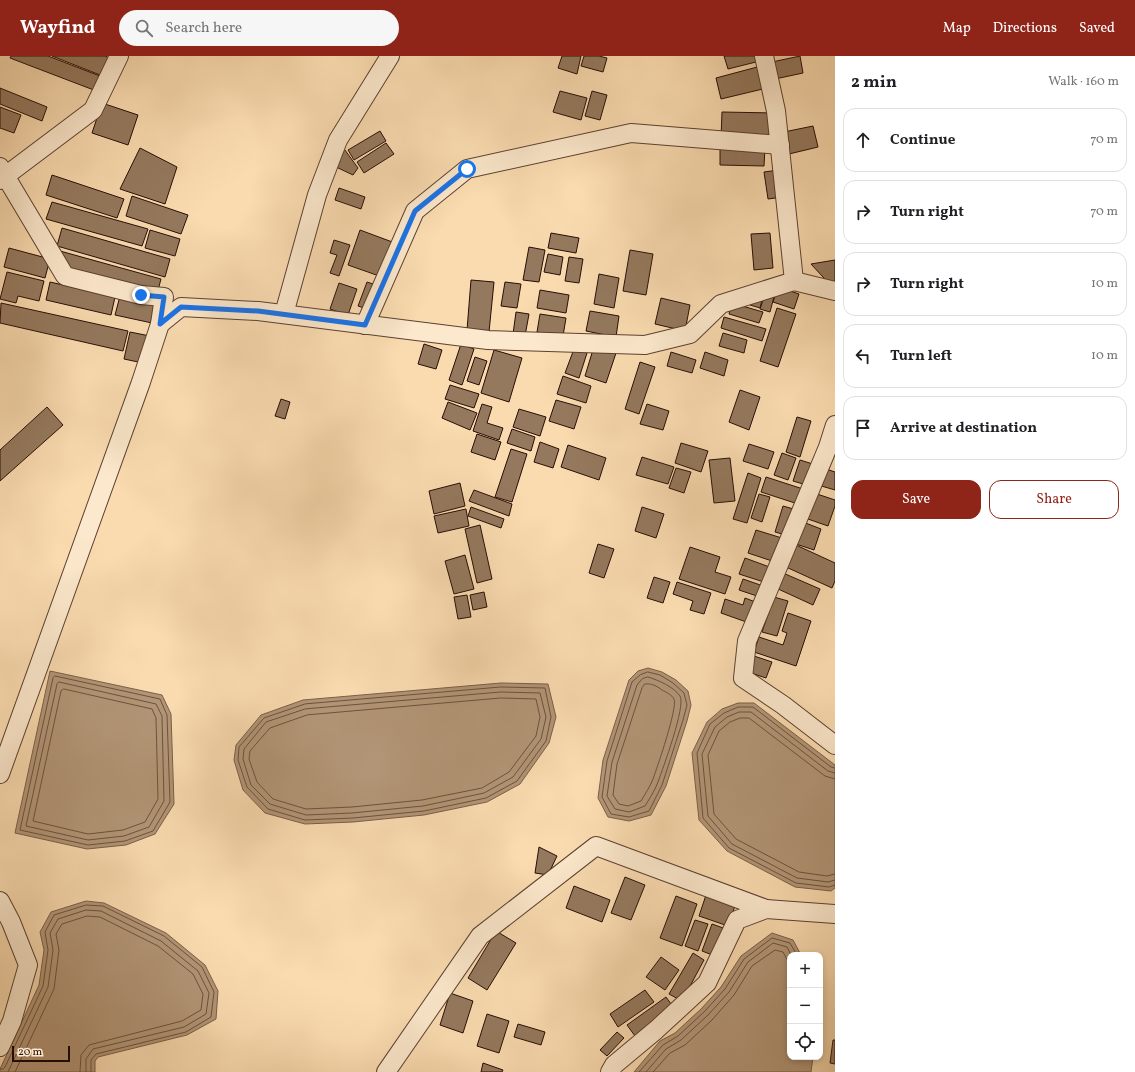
<!DOCTYPE html>
<meta charset="utf-8">
<style>
body{margin:0;font-family:Vollkorn,serif;background:#f6f6f6;color:#202124}
.controls{position:absolute;right:12px;bottom:12px;display:grid;overflow:hidden;border-radius:8px;box-shadow:0 2px 6px #0003}
.controls button{width:36px;height:36px;display:grid;place-items:center;padding:0;border:0;border-bottom:1px solid #e0e0e0;background:#fff;color:#202124;font:20px sans-serif}
.scale{position:absolute;left:12px;bottom:10px;width:58px;box-sizing:border-box;padding-left:4px;border:2px solid #270e06;border-top:0;font-size:11px;line-height:14px;white-space:nowrap;color:#270e06;-webkit-text-stroke:3px #fce8cc;paint-order:stroke}
.stop{position:absolute;width:12px;height:12px;margin:-9px;border:3px solid #1a73e8;border-radius:50%;background:#fff}
.stop.end{background:#1a73e8;border-color:#fff;box-shadow:0 1px 4px #0008}
.list{margin:0;padding:0;list-style:none}
h2{display:flex;justify-content:space-between;align-items:center;height:52px;margin:0;padding:0 16px;font-size:17px}
h2 small{font-size:13px;font-weight:400;color:#757577}
.list li{display:grid;grid-template-columns:26px 1fr auto;gap:12px;align-items:center;box-sizing:border-box;height:64px;margin:0 8px 8px;padding:0 8px;border:1px solid #e0e0e0;border-radius:12px}
.list b{display:block;font-size:15px;white-space:nowrap}
.list em{font-size:13px;font-style:normal;color:#757577}
.actions{display:flex;gap:8px;padding:12px 16px}
.actions a{flex:1;padding:9px 0;border:1px solid #8f2418;border-radius:12px;text-align:center;font-size:14px;color:#8f2418}
.actions .main{background:#8f2418;color:#fff}
.icon{flex:none;width:22px;height:22px;fill:none;stroke:currentColor;stroke-width:2;stroke-linecap:round;stroke-linejoin:round}
.map{position:relative;flex:none;width:835px;height:1016px;overflow:hidden}
header{display:flex;align-items:center;gap:24px;box-sizing:border-box;height:56px;padding:0 20px;background:#8f2418;color:#fff}
header strong{font-size:19px}
nav{display:flex;gap:22px;margin-inline-start:auto;font-size:14px}
.search{width:280px;height:36px;background:#f6f6f6;display:flex;align-items:center;gap:10px;box-sizing:border-box;padding:0 14px;border-radius:22px;color:#757577;font-size:15px}
main{display:flex}
aside{flex:1;background:#fff}
.map>svg:first-child{display:block}
</style>
<header>
<strong>Wayfind</strong>
<div class="search"><svg class="icon" aria-label="search" viewBox="0 0 24 24"><circle cx="10" cy="10" r="6"/><path d="M15 15l6 6"/></svg>Search here</div>
<nav><a>Map</a><a>Directions</a><a>Saved</a></nav>
</header>
<main>
<div class="map">
<svg width="835" height="1016" viewBox="0 0 835 1016">
<rect width="100%" height="100%" fill="#fadbb0"/>
<filter id="stains"><feTurbulence type="fractalNoise" baseFrequency=".005" numOctaves="4"/><feColorMatrix values="0 0 0 0 .2 0 0 0 0 .09 0 0 0 0 .02 0 0 0 .5 -.17"/></filter>
<radialGradient id="worn" r=".72"><stop offset=".6" stop-color="#630" stop-opacity="0"/><stop offset="1" stop-color="#630" stop-opacity=".3"/></radialGradient>
<g fill="#b29576" stroke="#7a5f49">
<path d="M648,612L662,616L676,624L688,635L691,649L687,665L666,730L651,759L629,765L608,761L598,742L603,704L629,624L638,615Z"/>
<path d="M50,615L162,639L171,658L174,748L155,778L126,789L87,793L15,777Z"/>
<path d="M501,627L548,628L556,661L549,687L520,728L487,746L424,759L353,766L305,768L265,757L243,734L234,704L236,689L261,659L303,644Z"/>
<path d="M738,647H754L835,709V832L831,835L795,831L727,795L699,764L692,697L707,666L722,653Z"/>
<path d="M86,845L104,847L166,877L205,909L218,935L216,963L187,979L98,1001L95,1005V1016H0V1013L39,929L44,894L40,876L51,856Z"/>
<path d="M772,877L793,884L801,899H790V1001H813L811,1016H634L660,985L675,977L701,953L721,931L741,900Z"/>
</g>
<g fill="none" stroke-linecap="round" stroke-linejoin="round">
<g stroke="#6c523e" stroke-width="1">
<path d="M648,616L660,619L673,627L684,637L687,649L683,664L662,729L649,755L629,761L611,758L602,741L607,705L632,626L640,619Z"/>
<path d="M55,620L160,643L167,659L170,746L153,775L125,785L88,789L20,774L53,622Z"/>
<path d="M648,621C658,624 674,631 680,640C686,650 663,712 658,726C655,734 650,742 645,750L629,756L615,753L607,740L612,706L637,629L642,623Z"/>
<path d="M59,626L156,648L162,660L164,745L149,771L124,780L88,784L26,770L57,628Z"/>
<path d="M645,628C651,627 657,630 662,634C666,636 672,639 674,643C678,651 657,712 653,723C650,731 645,738 641,745L628,750L619,748L613,739L617,708L642,632Z"/>
<path d="M501,631L545,632L551,661L546,685L517,725L486,742L424,755L353,762L305,764L268,753L247,731L238,704L239,691L264,662L305,648Z"/>
<path d="M64,633L152,653L156,662L158,743L145,766L123,774L88,778L33,765L61,635Z"/>
<path d="M501,636L540,637L546,661L541,683L513,721L484,737L423,750L352,757L306,759L270,748L251,729L243,703L244,693L266,666L305,653Z"/>
<path d="M501,642L536,643L540,661L536,680L509,716L482,732L422,744L352,751L306,753L273,743L257,726L249,703L250,695L270,672L307,659Z"/>
<path d="M835,712L831,711L753,651H738L724,657L710,668L697,697L703,762L729,792L796,827L829,831L835,829"/>
<path d="M835,717L828,715L751,656H739L727,661L715,671L702,698L708,760L732,788L797,822L828,826L835,824"/>
<path d="M835,723L825,720L749,662H740L730,666L719,675L708,699L714,758L736,783L799,816L827,820L835,818"/>
<path d="M0,1013H3L5,1011L43,930L48,894L45,876L54,859L86,849L103,850L164,880L202,911L214,936L211,961L186,976L96,998L91,1004V1016"/>
<path d="M8,1016L48,931L53,894L50,877L58,863L86,854L101,855L161,885L198,915L209,937L206,958L184,971L93,993L86,1003V1016"/>
<path d="M15,1016L54,933L59,894L56,878L62,868L87,860L100,861L158,890L193,918L203,938L201,954L182,965L89,989L81,999L80,1016"/>
<path d="M639,1016L663,989L678,980L704,956L725,933L744,903L772,882L790,887L797,899"/>
<path d="M646,1016L666,993L681,984L708,959L729,936L748,906L773,887L787,891L791,899"/>
<path d="M653,1016L670,997L685,989L712,964L734,939L752,910L775,894L783,896L790,909"/>
</g>
</g>
<g fill="#95795e" stroke="#270e06">
<path d="M11,0H48L105,22L99,36L10,2Z"/>
<path d="M52,0H105L112,3L105,21Z"/>
<path d="M562,0H581L577,18L558,12Z"/>
<path d="M584,0H599L607,2L603,16L581,10Z"/>
<path d="M724,0H759L760,5L728,13Z"/>
<path d="M800,0L803,17L775,23L772,6Z"/>
<path d="M761,10L767,32L721,43L716,22Z"/>
<path d="M0,32L47,51L42,65L0,48Z"/>
<path d="M560,35L587,42L581,64L553,56Z"/>
<path d="M592,35L607,39L600,64L585,60Z"/>
<path d="M102,47L138,59L128,89L92,77Z"/>
<path d="M0,51L21,59L14,77L0,72Z"/>
<path d="M722,56L774,57L773,83L721,82Z"/>
<path d="M813,70L818,91L789,98L784,76Z"/>
<path d="M380,75L386,85L354,104L348,94Z"/>
<path d="M386,87L394,98L364,117L357,106Z"/>
<path d="M342,90L358,112L353,119L334,110Z"/>
<path d="M720,91L765,92L764,110L720,109Z"/>
<path d="M140,92L177,111L165,148L120,133Z"/>
<path d="M779,114L783,141L768,143L764,116Z"/>
<path d="M52,119L124,143L117,162L46,139Z"/>
<path d="M339,132L365,141L361,153L335,144Z"/>
<path d="M132,140L188,159L181,178L126,160Z"/>
<path d="M52,146L148,173L142,190L46,163Z"/>
<path d="M62,172L170,203L165,221L57,190Z"/>
<path d="M150,174L180,183L175,200L145,192Z"/>
<path d="M360,174L395,187L382,221L348,209Z"/>
<path d="M551,177L579,182L576,197L548,192Z"/>
<path d="M770,177L773,212L754,214L751,178Z"/>
<path d="M334,184L350,189L339,220L330,217L337,199L330,197Z"/>
<path d="M529,191L545,194L539,226L523,224Z"/>
<path d="M9,192L50,203L45,222L4,211Z"/>
<path d="M630,194L653,198L646,239L623,235Z"/>
<path d="M60,195L161,223L157,238L67,214Z"/>
<path d="M548,198L563,201L560,219L544,216Z"/>
<path d="M569,201L583,203L579,227L565,225Z"/>
<path d="M835,204V233H834L811,208Z"/>
<path d="M7,216L44,225L39,245L18,240L16,247L0,243Z"/>
<path d="M599,218L619,222L614,252L594,248Z"/>
<path d="M471,224L494,226L489,276L467,274Z"/>
<path d="M50,226L115,241L111,259L46,244Z"/>
<path d="M367,226L379,230L370,254L358,250Z"/>
<path d="M505,226L521,228L517,252L501,250Z"/>
<path d="M339,227L357,233L348,259L330,253Z"/>
<path d="M778,231L799,238L794,253L773,246Z"/>
<path d="M540,234L569,239L566,257L537,252Z"/>
<path d="M766,235L775,237L770,256L760,253Z"/>
<path d="M120,240L156,249L152,267L115,259Z"/>
<path d="M753,241L762,244L760,252L750,249Z"/>
<path d="M661,242L690,249L685,275L655,268Z"/>
<path d="M1,247L128,275L123,295L0,267Z"/>
<path d="M732,247L763,256L759,267L729,258Z"/>
<path d="M777,252L796,258L778,311L760,305Z"/>
<path d="M590,255L619,260L616,281L586,275Z"/>
<path d="M516,256L529,258L525,280L513,278Z"/>
<path d="M540,258L566,262L563,280L537,276Z"/>
<path d="M724,261L766,273L762,285L721,272Z"/>
<path d="M130,276L150,280L143,307L124,303Z"/>
<path d="M723,277L747,284L744,297L719,290Z"/>
<path d="M595,287L617,294L606,327L585,320Z"/>
<path d="M424,288L442,294L436,313L418,308Z"/>
<path d="M461,288L474,293L462,329L449,324Z"/>
<path d="M574,293L587,297L579,322L565,317Z"/>
<path d="M494,294L522,302L509,346L481,337Z"/>
<path d="M671,296L696,304L692,317L667,310Z"/>
<path d="M705,296L728,304L724,320L700,312Z"/>
<path d="M475,301L487,305L479,329L467,325Z"/>
<path d="M640,306L655,311L639,358L625,353Z"/>
<path d="M563,320L591,330L586,347L557,338Z"/>
<path d="M450,329L479,338L474,352L445,343Z"/>
<path d="M740,334L760,341L749,374L729,366Z"/>
<path d="M281,343L290,346L285,363L275,360Z"/>
<path d="M556,344L581,351L574,373L549,365Z"/>
<path d="M448,346L477,357L470,374L442,362Z"/>
<path d="M482,348L492,351L487,367L503,372L499,384L473,375Z"/>
<path d="M647,348L669,355L663,374L640,368Z"/>
<path d="M47,351L63,369L0,425V394Z"/>
<path d="M519,353L546,361L540,380L513,371Z"/>
<path d="M797,361L811,365L800,401L786,396Z"/>
<path d="M512,373L535,381L531,395L507,387Z"/>
<path d="M477,378L501,386L495,404L471,396Z"/>
<path d="M540,386L559,393L553,412L534,406Z"/>
<path d="M681,387L708,395L701,416L675,407Z"/>
<path d="M749,388L774,396L768,413L743,405Z"/>
<path d="M568,389L606,402L599,424L561,411Z"/>
<path d="M511,393L527,398L512,446L495,441Z"/>
<path d="M782,397L796,402L788,424L774,419Z"/>
<path d="M642,401L674,411L668,428L636,419Z"/>
<path d="M730,402L735,445L714,447L709,404Z"/>
<path d="M800,404L816,409L810,430L793,425Z"/>
<path d="M676,412L691,416L684,437L669,432Z"/>
<path d="M823,412L835,416V434L818,429Z"/>
<path d="M748,417L761,422L747,467L733,463Z"/>
<path d="M766,421L803,433L798,448L761,436Z"/>
<path d="M460,427L465,450L434,458L429,435Z"/>
<path d="M474,434L512,448L509,460L469,445Z"/>
<path d="M814,437L835,444V450L828,470L805,462Z"/>
<path d="M759,438L770,441L762,466L751,462Z"/>
<path d="M783,450L797,454L789,480L775,476Z"/>
<path d="M471,451L504,463L501,472L468,460Z"/>
<path d="M642,451L664,458L656,482L635,475Z"/>
<path d="M466,453L469,470L438,477L434,460Z"/>
<path d="M803,466L821,473L814,494L796,488Z"/>
<path d="M480,469L492,523L477,527L465,473Z"/>
<path d="M756,474L785,483L778,507L748,497Z"/>
<path d="M598,488L614,493L604,522L589,517Z"/>
<path d="M796,489L835,507V525L832,532L786,511Z"/>
<path d="M690,491L720,501L715,516L731,521L725,538L679,523Z"/>
<path d="M465,499L474,533L454,538L445,505Z"/>
<path d="M745,502L775,513L770,528L739,518Z"/>
<path d="M783,517L820,533L813,549L776,532Z"/>
<path d="M654,521L670,526L663,547L647,542Z"/>
<path d="M743,523L766,531L763,542L739,534Z"/>
<path d="M677,526L711,537L704,558L690,554L693,545L673,538Z"/>
<path d="M484,536L487,551L473,554L470,539Z"/>
<path d="M467,539L471,561L458,563L454,541Z"/>
<path d="M774,541L788,545L777,580L762,576Z"/>
<path d="M745,542L758,547L752,568L721,557L725,543L743,549Z"/>
<path d="M788,557L811,565L796,610L754,596L759,581L783,589L787,577L782,575Z"/>
<path d="M754,600L772,606L766,622L748,616Z"/>
<path d="M539,791L557,800L548,819L535,817Z"/>
<path d="M625,821L645,829L631,864L611,857Z"/>
<path d="M574,830L610,844L602,866L566,852Z"/>
<path d="M706,839L735,850L728,870L699,860Z"/>
<path d="M676,840L697,848L682,890L660,882Z"/>
<path d="M695,864L708,868L698,895L685,890Z"/>
<path d="M712,868L726,873L715,900L702,895Z"/>
<path d="M496,875L516,887L487,934L468,922Z"/>
<path d="M693,897L704,904L682,945L669,938Z"/>
<path d="M661,901L679,914L665,934L646,921Z"/>
<path d="M645,934L654,946L618,971L610,958Z"/>
<path d="M450,937L473,945L463,977L440,969Z"/>
<path d="M666,941L674,952L635,980L627,969Z"/>
<path d="M487,958L509,965L499,997L477,990Z"/>
<path d="M518,968L545,976L541,989L514,981Z"/>
<path d="M617,976L624,982L607,1000L600,994Z"/>
<path d="M833,984H835V1008L830,1007Z"/>
<path d="M483,1007L503,1014L502,1016H481Z"/>
</g>
<g fill="none" stroke-linecap="round" stroke-linejoin="round">
<g stroke="#5c4130" stroke-width="20">
<g id="minor">
<path d="M764,0L776,55L794,225"/>
<path d="M0,111L65,220L141,239L164,241L160,268"/>
<path d="M0,124L93,54L119,0"/>
<path d="M284,258L317,139L338,84L390,0"/>
<path d="M365,269L415,155L467,113L631,77L780,89"/>
<path d="M835,369L828,391L747,585L743,622L783,649L835,689"/>
<path d="M0,718L141,326L160,268L181,251L258,255L488,284L645,289L690,278L721,248L794,225L835,235"/>
<path d="M0,845L11,866L28,909L12,965L0,991"/>
<path d="M386,1016L480,880L596,790L766,853"/>
<path d="M610,1016L614,1009L656,974L707,927L737,864L766,853L835,858"/>
</g>
</g>
<use href="#minor" stroke="#fce8cc" stroke-width="18"/>
</g>
<g fill="none" stroke-linecap="round" stroke-linejoin="round">
<path stroke="#1a73e8" stroke-width="5" d="M141,239L164,241L160,268L181,251L258,255L365,269L415,155L467,113"/>
</g>
<rect width="100%" height="100%" filter="url(#stains)"/>
<rect width="100%" height="100%" fill="url(#worn)"/>
</svg>
<div class="controls">
<button>+</button>
<button>−</button>
<button><svg class="icon" aria-label="locate" viewBox="0 0 24 24"><circle cx="12" cy="12" r="6"/><path d="M12 2v4M12 18v4M2 12h4M18 12h4"/></svg></button>
</div>
<div class="scale">20 m</div>
<div class="stop" style="left:467px;top:113px"></div>
<div class="stop end" style="left:141px;top:239px"></div>
</div>
<aside>
<h2>2 min<small>Walk · 160 m</small></h2>
<ul class="list">
<li><svg class="icon" aria-label="ahead" viewBox="0 0 24 24"><path d="M12 20V5M6 11l6-6 6 6"/></svg><div><b>Continue</b></div><em>70 m</em></li>
<li><svg class="icon" aria-label="right" viewBox="0 0 24 24"><path d="M7 20v-9h11M14 6l5 5-5 5"/></svg><div><b>Turn right</b></div><em>70 m</em></li>
<li><svg class="icon" aria-label="right" viewBox="0 0 24 24"><path d="M7 20v-9h11M14 6l5 5-5 5"/></svg><div><b>Turn right</b></div><em>10 m</em></li>
<li><svg class="icon" aria-label="left" viewBox="0 0 24 24"><path d="M17 20v-9H6M10 6l-5 5 5 5"/></svg><div><b>Turn left</b></div><em>10 m</em></li>
<li><svg class="icon" aria-label="arrive" viewBox="0 0 24 24"><path d="M6 21V4h12l-3 4 3 4H6"/></svg><div><b>Arrive at destination</b></div></li>
</ul>
<div class="actions"><a class="main">Save</a><a>Share</a></div>
</aside>
</main>
